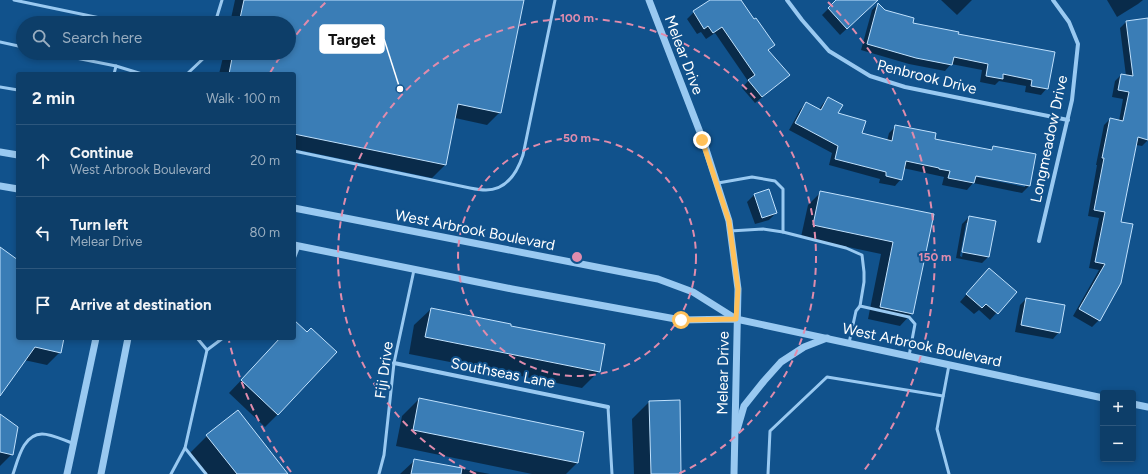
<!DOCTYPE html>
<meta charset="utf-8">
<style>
body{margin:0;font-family:Figtree,sans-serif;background:#1b4971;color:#f1f3f6}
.controls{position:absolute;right:12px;bottom:12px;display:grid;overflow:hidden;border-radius:4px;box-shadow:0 2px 6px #0003}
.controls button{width:36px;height:36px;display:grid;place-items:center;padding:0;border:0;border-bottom:1px solid #2d577d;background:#0d3e69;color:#f1f3f6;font:20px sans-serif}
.stop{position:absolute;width:12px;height:12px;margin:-9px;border:3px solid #ffc059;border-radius:50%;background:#fff}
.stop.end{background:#ffc059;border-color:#fff;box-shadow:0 1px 4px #0008}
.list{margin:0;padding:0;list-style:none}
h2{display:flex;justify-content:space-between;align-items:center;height:52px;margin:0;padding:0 16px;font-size:17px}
h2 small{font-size:13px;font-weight:400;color:#9aaec0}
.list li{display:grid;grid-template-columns:26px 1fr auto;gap:12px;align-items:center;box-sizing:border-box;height:72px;padding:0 16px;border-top:1px solid #2d577d}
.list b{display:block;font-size:15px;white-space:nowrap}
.list p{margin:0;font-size:13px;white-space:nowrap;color:#9aaec0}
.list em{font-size:13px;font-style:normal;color:#9aaec0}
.icon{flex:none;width:22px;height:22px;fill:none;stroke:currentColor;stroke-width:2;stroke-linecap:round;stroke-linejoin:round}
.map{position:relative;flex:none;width:1148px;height:474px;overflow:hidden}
.search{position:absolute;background:#0d3e69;box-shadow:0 2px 6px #0003;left:16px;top:16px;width:280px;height:44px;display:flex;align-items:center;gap:10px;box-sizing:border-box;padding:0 14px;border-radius:22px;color:#9aaec0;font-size:15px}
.panel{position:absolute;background:#0d3e69;box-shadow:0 2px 6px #0003;left:16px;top:72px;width:280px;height:268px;border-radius:4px}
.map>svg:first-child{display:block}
</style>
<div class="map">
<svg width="1148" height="474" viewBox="0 0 1148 474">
<rect width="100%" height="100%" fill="#11528c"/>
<g fill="#0007" fill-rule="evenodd">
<path d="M235,0H523L500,112L487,125L455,118L445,165L432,178L294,149V74H219L224,53H289V23H230Z"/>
<path d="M711,0H740L754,21L774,45L768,51L782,81L755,103L742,88L748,81L715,33L706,39L701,32L697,34L687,19L694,12Z"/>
<path d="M837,0H874L869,8L840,35L822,15Z"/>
<path d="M941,0H972L957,15Z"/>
<path d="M1107,0H1143L1138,4L1117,17Z"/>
<path d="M878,4L884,11L912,24L957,35L1047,88L1041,95L1025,92L1026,86L999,81L995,85L980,82L982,70L951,64L945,71L909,64L861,50L872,10Z"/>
<path d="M1148,19V140L1142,146L1136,145L1099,320L1092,327L1073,316L1099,270L1089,268L1099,218L1088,216L1097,165H1096L1104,125L1110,119L1119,121L1123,99L1112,97L1115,81L1121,75L1126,76L1120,28L1126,22Z"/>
<path d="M828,98L837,114L861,134L887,141L889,133L895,127L934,139L990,150L994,147L1035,155L1029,186L1022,193L973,183L967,190L942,185L944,177L903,168L901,179L895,186L879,183L880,179L829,165L832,153L789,130L800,110L806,103L819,110L822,105ZM971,174L1025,185V187L971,176Z"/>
<path d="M768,190L776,213L769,220L755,224L747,202L754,195Z"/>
<path d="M821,192L932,215L912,313L900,326L868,319L881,254L801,237L808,205Z"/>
<path d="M969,217L988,257L982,263L956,258L962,224ZM966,223H968L962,257L960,256Z"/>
<path d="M0,249L18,261V338H63L60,352L47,365L24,360L0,395Z"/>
<path d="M982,276L1015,292L990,320L979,310L974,314L960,302Z"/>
<path d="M1026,299L1059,332L1053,339L1015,332L1020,305Z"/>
<path d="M431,309L509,327L599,371L582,388L409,354L414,325Z"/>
<path d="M294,325L307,333L278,414L265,427L229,393L281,338H294Z"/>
<path d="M419,399L583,433L577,463L566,474H532L396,446L402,416Z"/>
<path d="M649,402L680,474H634L632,419Z"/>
<path d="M0,416L12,454L0,466Z"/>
<path d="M207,436L287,474H207L190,453Z"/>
<path d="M415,460L490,474H400Z"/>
</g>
<g fill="#3a7db6" stroke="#c0e1fd">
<path d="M244,0H524L501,113L458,104L446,165L294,134V74H229L233,53H289V23H239Z"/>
<path d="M710,0H741L754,19L756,18L775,45L768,50L790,75L762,97L748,80L755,75L722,27L713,33L708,26L704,29L693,11Z"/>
<path d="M836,0H878L847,29L828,8Z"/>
<path d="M878,3L885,10L914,18L913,23L959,32L958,34L1055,52L1048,89L1031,86L1032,80L1003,74V79L986,76L988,64L954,57L952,65L916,58L867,44Z"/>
<path d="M1148,18V140L1138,137L1121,222L1133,224L1121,283L1100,321L1079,309L1105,264L1095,262L1105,212L1094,210L1104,158H1102L1110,118L1123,121L1129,92L1118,90L1121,74L1133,76L1126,21Z"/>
<path d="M828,97L843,105L838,113L866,121L862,133L892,141L895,125L936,133L935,139L992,150L993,146L1036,154L1030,186L976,176L974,183L948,178L950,171L939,169V168L906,161L902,180L886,176V172L835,159L838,146L795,123L806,102L821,110Z"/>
<path d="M769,189L777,213L762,218L754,194Z"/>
<path d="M820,191L934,214L913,314L880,307L893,242L813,225Z"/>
<path d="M969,216L996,221L989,257L962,252Z"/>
<path d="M0,247L18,260V338H64L61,353L35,347L0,396Z"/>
<path d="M989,268L1017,292L998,314L986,304L982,308L966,294Z"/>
<path d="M1026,298L1065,305L1060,333L1021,325Z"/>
<path d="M431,308L511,324V326L605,344L600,372L425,337Z"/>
<path d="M294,320L307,332L311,328L337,352L278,415L241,380L280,338H294Z"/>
<path d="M419,398L584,432L578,463L413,430Z"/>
<path d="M680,400L681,474H651L649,401Z"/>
<path d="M238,410L288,474H237L206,435Z"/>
<path d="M0,414L18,427L13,455L0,452Z"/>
<path d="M414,459L462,468L461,474H411Z"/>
</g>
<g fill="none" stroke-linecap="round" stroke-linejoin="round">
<path stroke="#99c9f1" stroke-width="2.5" stroke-dasharray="2 3" stroke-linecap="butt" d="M216,58L219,53"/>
<g stroke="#99c9f1" stroke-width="3">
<path d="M14,0L124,23"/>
<path d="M215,23L222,0"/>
<path d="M0,42L23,47"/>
<path d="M51,53L116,66"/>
<path d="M114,74L116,66L142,74"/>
<path d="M187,74L206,56V53"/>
<path d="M0,87L18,90"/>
<path d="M294,151L470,188C475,189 481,190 486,190C507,190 517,173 523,155L555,0"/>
<path d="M718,183L752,177L775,181L783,189V232"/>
<path d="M730,231L763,229L783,232L846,248L862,255L864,272V282L860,306L856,311L849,343"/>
<path d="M294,259L299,246"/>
<path d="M860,306L909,317L915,324L909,356"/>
<path d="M197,338L207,350"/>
<path d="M608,407L612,474"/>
<path d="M13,474C18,460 23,434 42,434C52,434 63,440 72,443"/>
<path d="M171,474L185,448"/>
<path d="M206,474L185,448L207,350L223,338"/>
<path d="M379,474L384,455L394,363L414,270"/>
<path d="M768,474L770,431L827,377L943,396"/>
<path d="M949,474L937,429L949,365"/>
</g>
<g stroke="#99c9f1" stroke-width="4">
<path d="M787,0L802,20L829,51L870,76L905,87L1068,120"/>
<path d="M1039,241L1072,100L1078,44L1069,22L1053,0"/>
<path d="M394,363L608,407"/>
</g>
<g stroke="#99c9f1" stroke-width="7">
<path d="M649,0L703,140L729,221L738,289L734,474"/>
<path d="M0,152L18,155"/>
<path d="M0,186L18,189"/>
<path d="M294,208L658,279L693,292L736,319"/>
<path d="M294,245L512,289L681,320L736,319L1103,398"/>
<path d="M1133,404L1148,407"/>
<path d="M737,430L744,406L764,381L781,362L804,347L827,338"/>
<path d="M67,474L96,338"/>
<path d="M101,474L128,338"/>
</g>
</g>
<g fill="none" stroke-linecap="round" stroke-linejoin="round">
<path stroke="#ffc059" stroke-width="5" d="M681,320L736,319L738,289L729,221L702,140"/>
</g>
<g fill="none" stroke="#e08cad" stroke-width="2" stroke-dasharray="7 5">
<circle cx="577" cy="257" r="119"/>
<path d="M476 474A239 239 0 1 1 678 474"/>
<path d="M291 472A358 358 0 0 1 229 341M270 73A358 358 0 0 1 282 54M289 44A358 358 0 0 1 326 2M828 2A358 358 0 0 1 863 472"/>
</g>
<g text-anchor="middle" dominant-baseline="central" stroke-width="4" stroke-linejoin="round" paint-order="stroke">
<g font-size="15" fill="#fff" stroke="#11528c">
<text transform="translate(684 55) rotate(69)">Melear Drive</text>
<text transform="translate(927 77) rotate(14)">Penbrook Drive</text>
<text transform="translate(1049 139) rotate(-78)">Longmeadow Drive</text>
<text transform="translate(475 230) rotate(11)">West Arbrook Boulevard</text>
<text transform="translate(922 345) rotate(12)">West Arbrook Boulevard</text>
<text transform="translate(384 370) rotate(-82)">Fiji Drive</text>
<text transform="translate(503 373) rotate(11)">Southseas Lane</text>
<text transform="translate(723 373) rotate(-89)">Melear Drive</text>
</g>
</g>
<circle cx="577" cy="257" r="6" fill="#e08cad" stroke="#11528c" stroke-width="2"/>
<g font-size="12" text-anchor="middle" font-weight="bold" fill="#e08cad" stroke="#11528c" stroke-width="4" stroke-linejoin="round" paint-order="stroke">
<text x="577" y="22">100 m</text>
<text x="577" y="142">50 m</text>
<text x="935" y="261">150 m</text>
</g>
<path fill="none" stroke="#fff" stroke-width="1.5" d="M400 89L384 39"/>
<circle fill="#fff" stroke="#11528c" stroke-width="1.5" cx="400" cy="89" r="4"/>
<rect fill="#fff" stroke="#fff" stroke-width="1.5" x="320" y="25" width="64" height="28" rx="4"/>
<g font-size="16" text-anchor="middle" font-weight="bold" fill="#111">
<text x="352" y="45">Target</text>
</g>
</svg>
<div class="controls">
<button>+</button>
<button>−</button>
</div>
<div class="stop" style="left:681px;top:320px"></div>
<div class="stop end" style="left:702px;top:140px"></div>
<div class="search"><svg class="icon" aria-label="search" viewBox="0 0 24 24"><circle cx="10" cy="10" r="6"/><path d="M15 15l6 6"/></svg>Search here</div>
<section class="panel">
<h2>2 min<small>Walk · 100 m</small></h2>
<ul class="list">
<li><svg class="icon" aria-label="ahead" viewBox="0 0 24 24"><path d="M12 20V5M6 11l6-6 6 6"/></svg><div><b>Continue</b><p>West Arbrook Boulevard</p></div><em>20 m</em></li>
<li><svg class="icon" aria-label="left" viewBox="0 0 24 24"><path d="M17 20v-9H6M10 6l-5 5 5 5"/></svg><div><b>Turn left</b><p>Melear Drive</p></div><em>80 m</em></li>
<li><svg class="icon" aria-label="arrive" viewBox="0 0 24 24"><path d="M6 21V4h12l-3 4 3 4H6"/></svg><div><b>Arrive at destination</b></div></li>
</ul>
</section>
</div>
